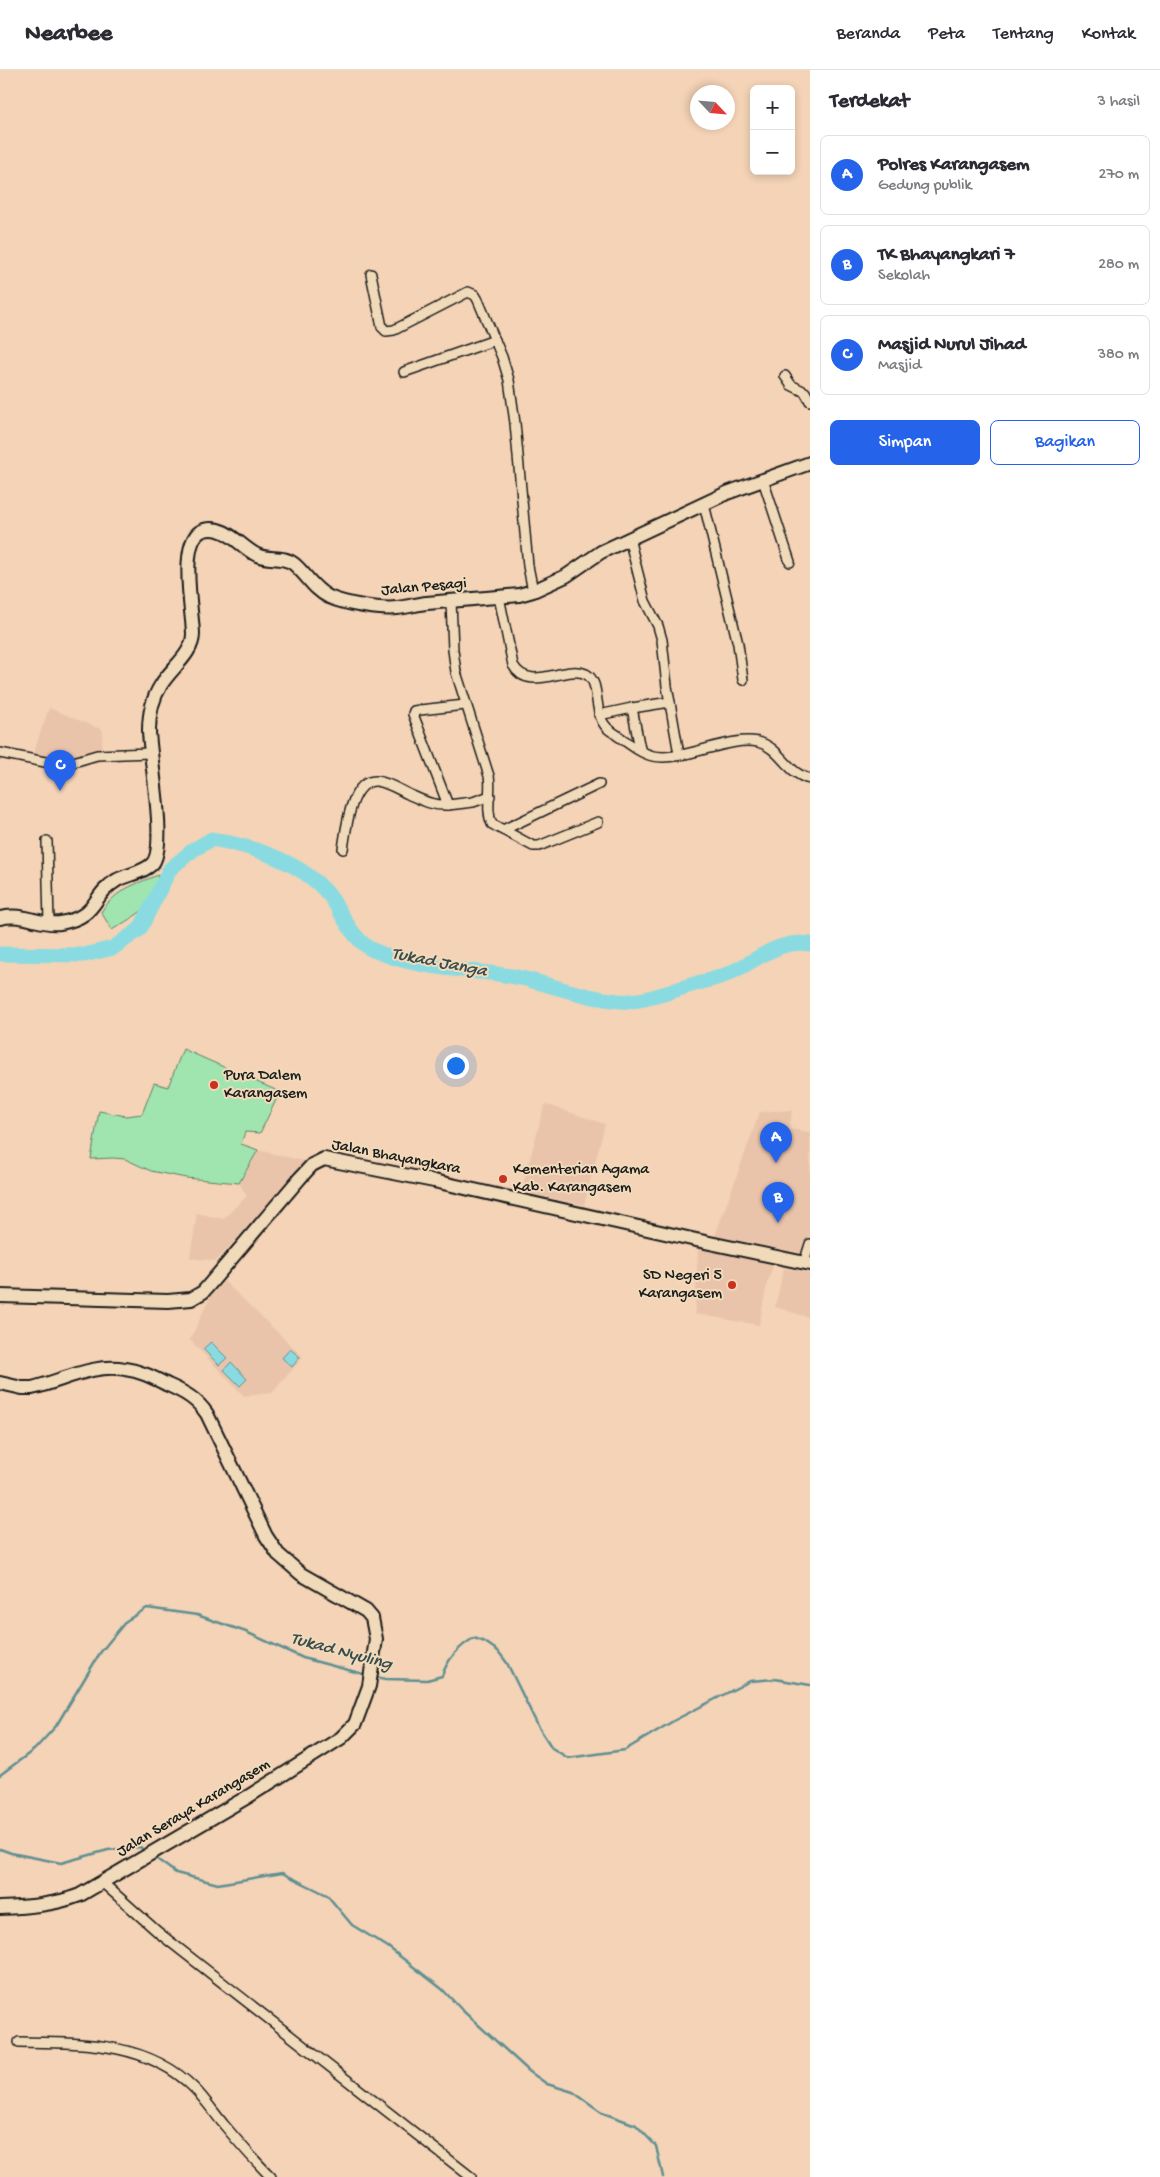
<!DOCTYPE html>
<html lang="id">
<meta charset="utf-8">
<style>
body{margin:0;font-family:"Gochi Hand",sans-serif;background:#f7f7f7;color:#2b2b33}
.controls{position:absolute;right:15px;top:15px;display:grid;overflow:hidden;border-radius:8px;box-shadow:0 2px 8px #0003}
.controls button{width:45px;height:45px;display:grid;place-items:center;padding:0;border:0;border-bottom:1px solid #e1e1e2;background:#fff;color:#2b2b33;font:25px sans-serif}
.compass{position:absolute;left:690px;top:15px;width:45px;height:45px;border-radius:50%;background:#fff;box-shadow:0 2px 8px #0003;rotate:116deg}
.you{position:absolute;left:455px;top:995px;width:18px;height:18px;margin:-12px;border:4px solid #fff;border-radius:50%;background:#1a73e8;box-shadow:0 0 0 8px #1a73e833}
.badge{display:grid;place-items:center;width:32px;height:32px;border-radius:50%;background:#2563eb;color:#fff;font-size:16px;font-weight:700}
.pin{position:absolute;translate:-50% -41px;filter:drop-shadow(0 1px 2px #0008)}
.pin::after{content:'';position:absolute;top:26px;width:18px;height:15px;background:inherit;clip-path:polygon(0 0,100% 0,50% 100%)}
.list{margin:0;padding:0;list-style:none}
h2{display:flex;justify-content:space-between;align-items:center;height:65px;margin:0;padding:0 20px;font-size:21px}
h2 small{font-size:16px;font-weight:400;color:#7c7c81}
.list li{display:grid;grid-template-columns:32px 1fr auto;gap:15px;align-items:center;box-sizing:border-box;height:80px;margin:0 10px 10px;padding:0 10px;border:1px solid #e1e1e2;border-radius:8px}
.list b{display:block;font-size:19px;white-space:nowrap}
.list p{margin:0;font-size:16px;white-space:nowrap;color:#7c7c81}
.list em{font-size:16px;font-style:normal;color:#7c7c81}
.actions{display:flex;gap:10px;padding:15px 20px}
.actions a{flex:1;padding:11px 0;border:1px solid #2563eb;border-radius:8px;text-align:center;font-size:18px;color:#2563eb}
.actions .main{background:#2563eb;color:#fff}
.map{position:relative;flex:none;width:810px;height:2107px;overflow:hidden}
header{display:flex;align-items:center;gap:30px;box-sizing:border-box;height:70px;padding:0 25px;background:#fff;border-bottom:1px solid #e1e1e2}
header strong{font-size:24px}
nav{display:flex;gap:28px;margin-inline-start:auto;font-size:18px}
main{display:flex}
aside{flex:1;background:#fff}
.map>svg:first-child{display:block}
</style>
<header>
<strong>Nearbee</strong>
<nav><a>Beranda</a><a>Peta</a><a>Tentang</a><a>Kontak</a></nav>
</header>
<main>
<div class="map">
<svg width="810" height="2107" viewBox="0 0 810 2107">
<rect width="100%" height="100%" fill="#f4d3b6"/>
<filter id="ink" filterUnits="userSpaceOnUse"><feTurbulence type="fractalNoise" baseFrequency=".02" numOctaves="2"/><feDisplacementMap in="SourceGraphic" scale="10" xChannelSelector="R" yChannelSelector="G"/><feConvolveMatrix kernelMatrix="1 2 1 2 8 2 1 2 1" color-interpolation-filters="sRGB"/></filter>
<g filter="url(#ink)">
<g fill="#e9c4ab">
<path d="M49,638L103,660L100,692L81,697L31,690Z"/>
<path d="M545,1034L605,1054L584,1135L521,1122Z"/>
<path d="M792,1040L790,1059L810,1062V1185L715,1166L760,1042Z"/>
<path d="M258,1080L308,1092L216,1191L190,1188L197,1143L223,1149L247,1126L239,1113Z"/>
<path d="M698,1177L774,1192L767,1214L759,1255L695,1244Z"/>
<path d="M784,1198L810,1203V1248L775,1237Z"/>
<path d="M224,1211L303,1287L272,1323L244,1326L190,1270L212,1223Z"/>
</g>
<g fill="#a0e4af" stroke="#5e8066">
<path d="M158,805C156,838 137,844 112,860L101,842C117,819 133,815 158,805Z"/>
<path d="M183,979L280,1022L260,1063L245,1062L241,1074L258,1080L239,1113L186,1108L151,1101L125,1089L113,1088L91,1089L99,1041L126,1046L142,1044L154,1013L168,1017Z"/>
</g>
<g fill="#8adbe1" stroke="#5e8f92">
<path d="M211,1272L227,1288L219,1295L203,1279Z"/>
<path d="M290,1279L300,1287L292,1297L282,1288Z"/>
<path d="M231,1292L247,1309L240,1316L224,1300Z"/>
</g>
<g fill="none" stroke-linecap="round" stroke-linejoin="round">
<g stroke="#5e8f92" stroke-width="2.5">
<path d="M375,1607L386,1609L427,1610L442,1606C447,1590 459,1576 474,1568L485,1572L498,1581L507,1593L538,1656L552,1678L568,1688L625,1680L675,1650L750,1611L775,1609L810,1615"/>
<path d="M0,1705L35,1679L56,1656L100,1583L126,1551L147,1538L197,1545L246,1562L303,1588L367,1605"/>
<path d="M0,1779L11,1783L61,1793L108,1780L140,1777L145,1781"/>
<path d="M154,1787L176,1803L218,1814L282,1803L327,1825L352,1855L388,1877L442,1919L462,1940L530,2002L547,2014L573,2022L603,2043L636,2055L656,2076L663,2107"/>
</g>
<path stroke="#8adbe1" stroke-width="15" d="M0,884L84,885L113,878L140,859L170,799L193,780L212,769C253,777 301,791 329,825C343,843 351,869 373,880C415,899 466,899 511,906C540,911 569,923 599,928C609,930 622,932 632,931C652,929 672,921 691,915C704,911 718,909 730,903C758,890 778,869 810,874"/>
<g stroke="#1c1c1c" stroke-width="12">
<g id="street">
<path d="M371,204L382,257L386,261L394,260L468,222L475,225L478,230L502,287L509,310L515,353L528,496L533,521"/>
<path d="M404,302L495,270"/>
<path d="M785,306L791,315L805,322L810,331"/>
<path d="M763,410L790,492"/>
<path d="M704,434L738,574L743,610"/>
<path d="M629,468L645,531L658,556L662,570L667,616L679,684"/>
<path d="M499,527L513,595C529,624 565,594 586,604C603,613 590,647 611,661C623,669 639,683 653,686C684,692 727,666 758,672C780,677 787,704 810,709"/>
<path d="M451,531L453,580L456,602L489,706C492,721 485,739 492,754L533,776H539L598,752"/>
<path d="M632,638L670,632"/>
<path d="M599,645L632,638L640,679"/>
<path d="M0,683L55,694L70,693L97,685L150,683"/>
<path d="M448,735L473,732L490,726"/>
<path d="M503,760L599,714"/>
<path d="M47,771L49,853"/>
<path d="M343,779C346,761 350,710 376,711C387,712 398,719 408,724C422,730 432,736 448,735L413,644L414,641L420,640L465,635"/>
<path d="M804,1193L810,1174"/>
<path d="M103,1813L159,1863L471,2107"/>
<path d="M19,1972C81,1973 147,1971 194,2018C205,2029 215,2044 225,2056C240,2074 255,2091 271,2107"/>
</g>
</g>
<g stroke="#1c1c1c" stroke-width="16">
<g id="secondary">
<path d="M0,848C24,842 40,856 60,853C100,846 90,826 117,810C128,804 143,803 152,794C168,778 149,684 149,660C149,644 152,629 161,615C171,598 193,584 193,564C193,544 177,468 204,460C226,454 240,477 257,485C269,491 283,485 294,494C307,505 313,519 329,527C345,534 380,540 397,538C407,537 417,534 427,533C458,530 488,528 519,525L533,521L566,506L601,482L727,423L810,393"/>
<path d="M0,1226L168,1231L191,1229L203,1222L300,1108L312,1095L324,1089L434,1111L705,1172L810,1194"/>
<path d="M0,1313L22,1318H32C62,1311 94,1293 125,1299C141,1301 154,1308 168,1315C184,1322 197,1329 207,1344L266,1466L278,1484L301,1504L366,1541L372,1548L376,1569L369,1616L355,1654L341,1668L249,1726L80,1825C54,1835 28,1837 0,1838"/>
</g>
</g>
<use href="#street" stroke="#f1daba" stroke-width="9"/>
<use href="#secondary" stroke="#f1daba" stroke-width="12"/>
</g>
</g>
<g fill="#c8321e" stroke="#f1daba" stroke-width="2">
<circle cx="214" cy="1015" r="5"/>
<circle cx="503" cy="1109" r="5"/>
<circle cx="732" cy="1215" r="5"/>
</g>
<g text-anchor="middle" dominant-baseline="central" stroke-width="4" stroke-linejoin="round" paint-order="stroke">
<g font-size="16" fill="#1c1c1c" stroke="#f1daba">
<text transform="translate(424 518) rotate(-5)">Jalan Pesagi</text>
<text transform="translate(396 1088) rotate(11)">Jalan Bhayangkara</text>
<text transform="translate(194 1739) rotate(-31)">Jalan Seraya Karangasem</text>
</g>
<g font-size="16" fill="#1c1c1c" stroke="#f1daba" text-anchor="start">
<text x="224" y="1006">Pura Dalem<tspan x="224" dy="18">Karangasem</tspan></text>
<text x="513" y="1100">Kementerian Agama<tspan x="513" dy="18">Kab. Karangasem</tspan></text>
<text x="722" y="1206" text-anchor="end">SD Negeri 5<tspan x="722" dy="18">Karangasem</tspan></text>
</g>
<g font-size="18" font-style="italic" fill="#384c4d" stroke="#f1daba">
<text transform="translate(439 893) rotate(11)">Tukad Janga</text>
<text transform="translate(341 1582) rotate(15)">Tukad Nyuling</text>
</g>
</g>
</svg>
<div class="controls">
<button>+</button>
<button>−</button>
</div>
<svg class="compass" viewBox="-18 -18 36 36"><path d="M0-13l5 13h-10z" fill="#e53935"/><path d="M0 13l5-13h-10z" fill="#7c7c81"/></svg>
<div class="you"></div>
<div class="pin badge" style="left:776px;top:1093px">A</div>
<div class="pin badge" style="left:778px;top:1153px">B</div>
<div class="pin badge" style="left:60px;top:721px">C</div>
</div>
<aside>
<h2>Terdekat<small>3 hasil</small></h2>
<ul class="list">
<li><span class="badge">A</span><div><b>Polres Karangasem</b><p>Gedung publik</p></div><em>270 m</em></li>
<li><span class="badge">B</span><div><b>TK Bhayangkari 7</b><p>Sekolah</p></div><em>280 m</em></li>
<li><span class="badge">C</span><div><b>Masjid Nurul Jihad</b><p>Masjid</p></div><em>380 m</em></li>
</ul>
<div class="actions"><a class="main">Simpan</a><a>Bagikan</a></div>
</aside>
</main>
